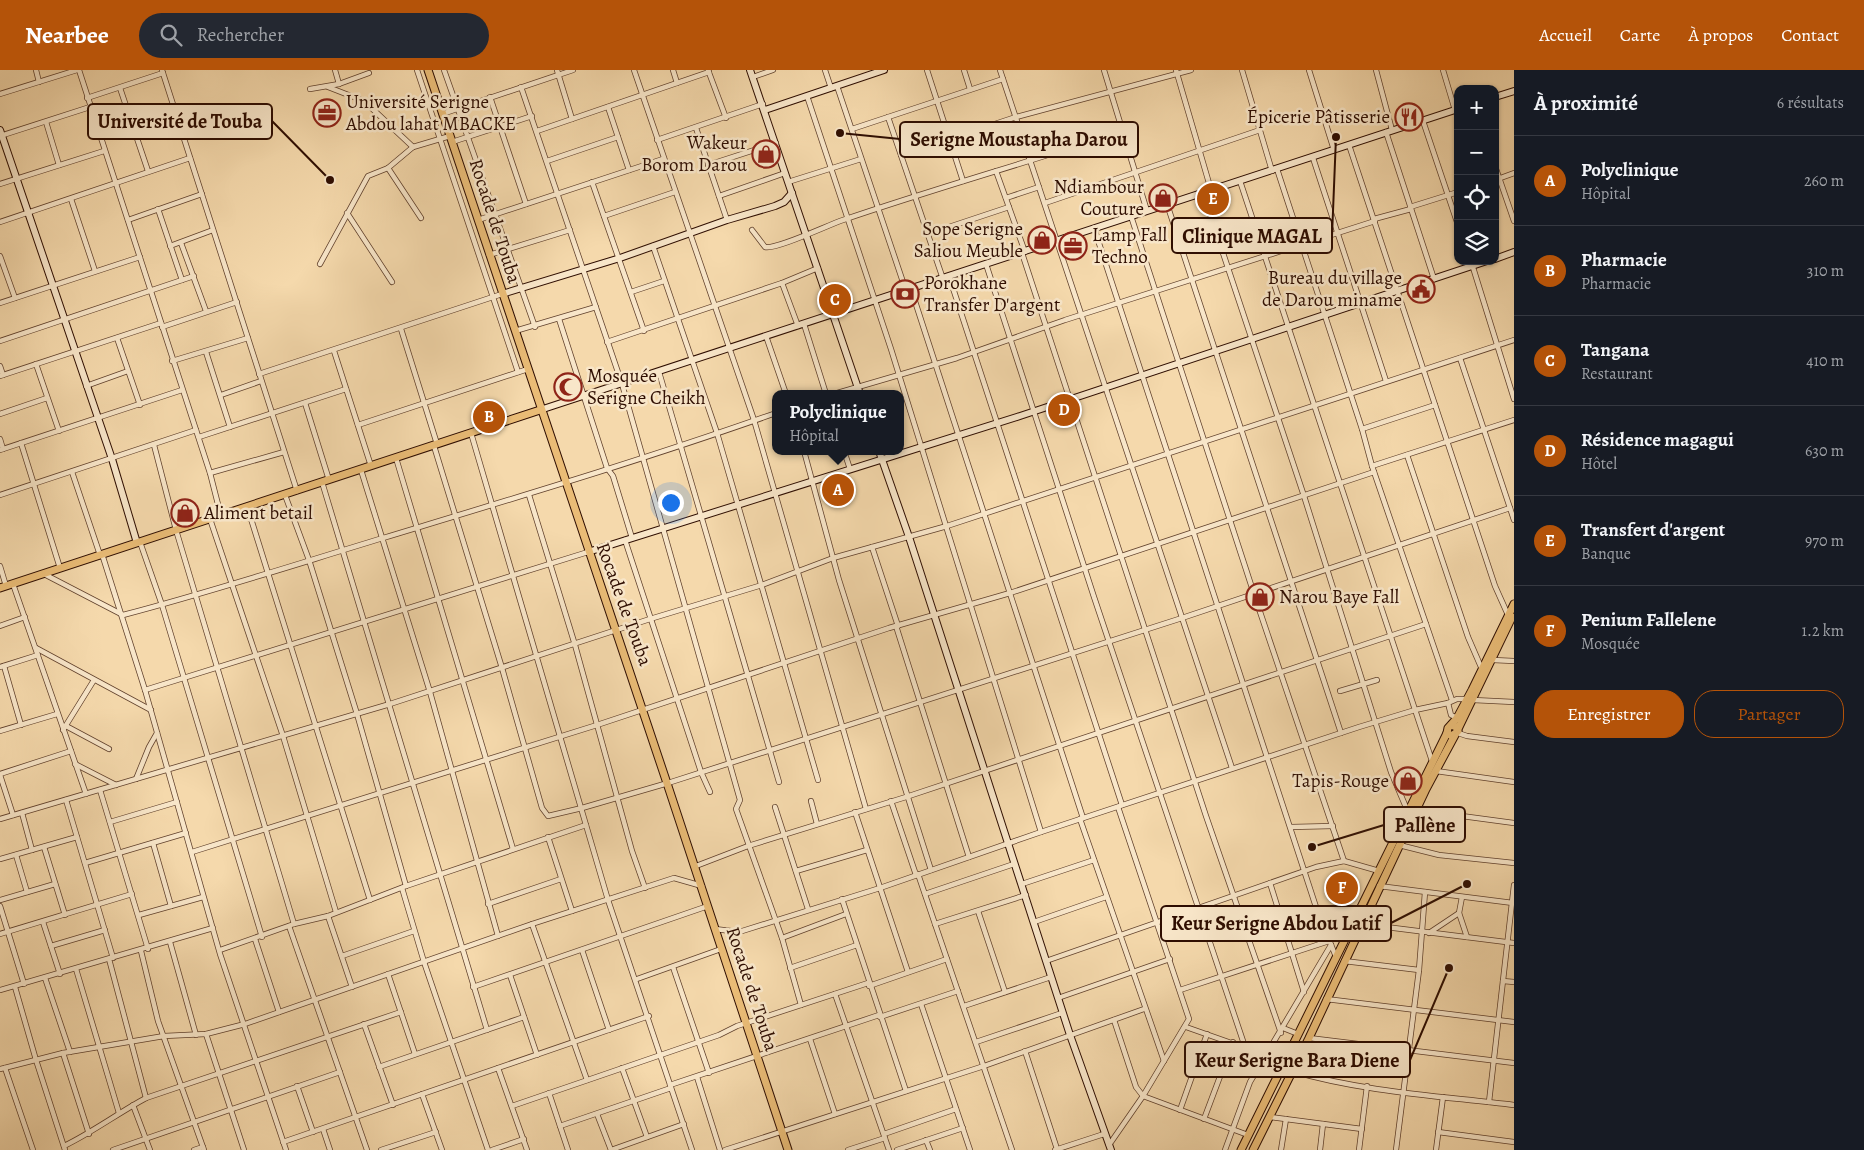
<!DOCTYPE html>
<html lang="fr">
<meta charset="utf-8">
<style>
body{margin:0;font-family:Alegreya,serif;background:#242831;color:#f1f3f6}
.controls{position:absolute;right:15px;top:15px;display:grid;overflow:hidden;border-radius:10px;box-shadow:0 1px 4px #0004}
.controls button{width:45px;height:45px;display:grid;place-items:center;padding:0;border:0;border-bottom:1px solid #363941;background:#171b24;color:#f1f3f6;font:25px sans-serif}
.you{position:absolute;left:670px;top:432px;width:18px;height:18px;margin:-12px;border:4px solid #fff;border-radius:50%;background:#1a73e8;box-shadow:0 0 0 8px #1a73e833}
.badge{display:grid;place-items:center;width:32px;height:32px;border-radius:50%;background:#b45309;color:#fff;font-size:16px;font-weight:700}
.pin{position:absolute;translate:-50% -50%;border:2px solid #fff;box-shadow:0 1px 5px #0006}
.popup{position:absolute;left:772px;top:320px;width:132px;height:65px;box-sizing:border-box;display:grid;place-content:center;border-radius:10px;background:#171b24;filter:drop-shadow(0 1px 4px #0005);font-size:16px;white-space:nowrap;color:#9ea1a6}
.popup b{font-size:19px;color:#f1f3f6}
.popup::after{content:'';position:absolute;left:50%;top:100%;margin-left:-10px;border:10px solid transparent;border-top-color:#171b24}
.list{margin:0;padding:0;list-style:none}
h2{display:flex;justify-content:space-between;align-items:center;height:65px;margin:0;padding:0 20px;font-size:21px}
h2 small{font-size:16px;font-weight:400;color:#9ea1a6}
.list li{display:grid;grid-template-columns:32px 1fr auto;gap:15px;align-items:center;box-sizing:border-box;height:90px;padding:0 20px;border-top:1px solid #363941}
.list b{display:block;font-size:19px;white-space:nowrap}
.list p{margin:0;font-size:16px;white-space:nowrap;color:#9ea1a6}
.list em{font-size:16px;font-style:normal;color:#9ea1a6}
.actions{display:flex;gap:10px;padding:15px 20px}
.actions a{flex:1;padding:11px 0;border:1px solid #b45309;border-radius:20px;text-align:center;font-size:18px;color:#b45309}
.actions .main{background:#b45309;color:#fff}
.icon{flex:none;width:28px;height:28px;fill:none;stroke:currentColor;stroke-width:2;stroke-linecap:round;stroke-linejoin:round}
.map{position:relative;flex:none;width:1514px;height:1080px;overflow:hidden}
header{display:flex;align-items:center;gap:30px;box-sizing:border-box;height:70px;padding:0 25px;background:#b45309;color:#fff}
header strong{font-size:24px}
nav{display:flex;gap:28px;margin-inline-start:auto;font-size:18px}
.search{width:350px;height:45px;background:#242831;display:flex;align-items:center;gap:12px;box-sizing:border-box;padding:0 18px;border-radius:28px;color:#9ea1a6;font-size:19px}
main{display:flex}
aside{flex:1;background:#171b24}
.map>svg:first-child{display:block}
</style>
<header>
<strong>Nearbee</strong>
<div class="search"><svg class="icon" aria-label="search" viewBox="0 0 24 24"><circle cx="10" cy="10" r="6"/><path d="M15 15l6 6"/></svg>Rechercher</div>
<nav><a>Accueil</a><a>Carte</a><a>À propos</a><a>Contact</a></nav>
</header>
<main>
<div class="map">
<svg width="1514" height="1080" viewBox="0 0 1514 1080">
<rect width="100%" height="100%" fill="#f5d9ac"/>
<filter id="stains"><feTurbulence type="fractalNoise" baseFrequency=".004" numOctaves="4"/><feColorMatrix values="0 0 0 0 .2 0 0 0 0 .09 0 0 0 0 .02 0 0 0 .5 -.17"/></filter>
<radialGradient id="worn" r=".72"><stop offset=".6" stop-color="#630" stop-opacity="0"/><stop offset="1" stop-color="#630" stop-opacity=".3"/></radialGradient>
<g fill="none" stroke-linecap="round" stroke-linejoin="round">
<g stroke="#60402c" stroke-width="6">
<g id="street">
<path d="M36,0L39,12"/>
<path d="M79,0L210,403L221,446"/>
<path d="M162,0L297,421"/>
<path d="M335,0L339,14"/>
<path d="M417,0L518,302"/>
<path d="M444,0L535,257"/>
<path d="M557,0L572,49"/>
<path d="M634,0L754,350L866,739"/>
<path d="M673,0L677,13"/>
<path d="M708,0L726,48"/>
<path d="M825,0L831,18"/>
<path d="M927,0L963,111"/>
<path d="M964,0L970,19"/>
<path d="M1000,0L1232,698"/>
<path d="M1104,0L1147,141"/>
<path d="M1176,0L1211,120"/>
<path d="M1242,0L1272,101"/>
<path d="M1309,0L1334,80"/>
<path d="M1376,0L1392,60"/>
<path d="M1443,0L1455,40"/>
<path d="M753,7L773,0"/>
<path d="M837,16L906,221"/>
<path d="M328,17L364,31L413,77"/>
<path d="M521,17L622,314L740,730L736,739L782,868L801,935"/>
<path d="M120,18L148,101"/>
<path d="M310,19L339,14L369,3"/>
<path d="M0,24L77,0"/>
<path d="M807,26L891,279L1041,762"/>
<path d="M490,27L526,134"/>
<path d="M87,28L163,3"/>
<path d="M608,37L629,100"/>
<path d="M442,44L573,0"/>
<path d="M888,47L943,209"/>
<path d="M1423,51L1458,155"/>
<path d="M46,52L59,95"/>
<path d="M696,58L727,150"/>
<path d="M135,59L176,45"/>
<path d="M852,59L1003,9"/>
<path d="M537,61L709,2"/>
<path d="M1386,62L1434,209"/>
<path d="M0,66L90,37"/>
<path d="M657,70L763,34"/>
<path d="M452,72L532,46"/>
<path d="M1349,75L1495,516L1508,545"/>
<path d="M901,85L1016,47L1191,0"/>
<path d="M1313,88L1386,311"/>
<path d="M547,91L618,67"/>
<path d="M708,95L776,73"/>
<path d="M1495,96L1514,151"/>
<path d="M388,98L421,148"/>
<path d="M1277,99L1362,359L1372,396L1452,630"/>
<path d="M996,101L1025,182"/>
<path d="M1495,110L1514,103"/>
<path d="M1240,111L1432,691"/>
<path d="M592,112L644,261"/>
<path d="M788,112L861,89"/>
<path d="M0,114L104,81"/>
<path d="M1203,123L1304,426L1391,702L1408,742"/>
<path d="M719,126L785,103"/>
<path d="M1006,128L1039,117"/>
<path d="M71,129L95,201"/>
<path d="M1045,133L1260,60"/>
<path d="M1167,134L1341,663"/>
<path d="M1410,137L1458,122"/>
<path d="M158,139L182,210"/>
<path d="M347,143L392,212"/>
<path d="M604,146L675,122"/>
<path d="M1131,146L1254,524L1344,791"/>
<path d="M1374,149L1411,139"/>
<path d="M128,150L202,124"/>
<path d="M478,150L663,89"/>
<path d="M0,152L190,88"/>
<path d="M1094,158L1316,837L1336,887"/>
<path d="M752,160L765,177C776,180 828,155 843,150C936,118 1030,92 1122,61"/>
<path d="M928,164L1009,137"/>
<path d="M181,173L206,241"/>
<path d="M170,176L213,160"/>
<path d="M653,176L717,363L818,710"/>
<path d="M1022,183L1206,746L1281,963"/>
<path d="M489,185L570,160"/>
<path d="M0,186L15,228"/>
<path d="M1471,191L1514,329"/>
<path d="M320,194L368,106L388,98L413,77L450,66"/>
<path d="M986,194L1094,527L1245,977"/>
<path d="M949,206L1122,735"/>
<path d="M782,213L798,256"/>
<path d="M911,219L1083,748"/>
<path d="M631,222L664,211"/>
<path d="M0,233L140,187"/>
<path d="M559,249L607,398L613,406L632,468"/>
<path d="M804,254L826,324"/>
<path d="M162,257L237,232"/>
<path d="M401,259L437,374"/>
<path d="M515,261L596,237"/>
<path d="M766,266L786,324"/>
<path d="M117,268L140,335"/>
<path d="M0,271L194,206"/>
<path d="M607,272L782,213L818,198"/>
<path d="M334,281L371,396"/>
<path d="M206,282L230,357"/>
<path d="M1460,288L1514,450"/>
<path d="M172,291L248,268"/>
<path d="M36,294L59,361"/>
<path d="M0,296L3,305"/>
<path d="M659,302L779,712"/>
<path d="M259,304L502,224"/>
<path d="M0,306L161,253"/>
<path d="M86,316L128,301"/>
<path d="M834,324L957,288L1065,250L1375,151"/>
<path d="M221,325L261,311"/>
<path d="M305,333L329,410"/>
<path d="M0,344L47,328"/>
<path d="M358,355L528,299"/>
<path d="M1362,359L1435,335"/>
<path d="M471,363L608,830L692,1080"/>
<path d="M199,367L346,319"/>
<path d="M0,369L3,379"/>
<path d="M21,373L60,498"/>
<path d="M154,375L176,460L294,854"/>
<path d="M434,376L502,598L542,738L548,746L582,738L668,713L1182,548L1510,438"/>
<path d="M0,380L182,320"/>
<path d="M804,381L839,510L931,800"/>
<path d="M844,381L850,399"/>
<path d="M1407,385L1468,567L1481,597"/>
<path d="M396,388L513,779"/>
<path d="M1372,396L1514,350"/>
<path d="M361,400L430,622L498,866"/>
<path d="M72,402L100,485"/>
<path d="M210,403L284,382"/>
<path d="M322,412L487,960"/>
<path d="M0,425L196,360"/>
<path d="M285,425L309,490L357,644L406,816"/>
<path d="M529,425L575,575L632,781L645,818"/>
<path d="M247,436L370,830"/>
<path d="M210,449L283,666L336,842"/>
<path d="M625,470L701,702L710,722"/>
<path d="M140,472L162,535L262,867"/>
<path d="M872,477L898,556"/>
<path d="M102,484L145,620L220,884L286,1080"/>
<path d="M0,496L6,516"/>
<path d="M44,504L123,545C211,522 297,494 383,468C515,428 646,389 776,343"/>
<path d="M13,514L86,724"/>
<path d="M0,556L25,547"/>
<path d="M896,556L969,787"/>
<path d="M36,578L151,640"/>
<path d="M1493,590L1514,591"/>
<path d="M4,596L21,655"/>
<path d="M0,597L38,585"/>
<path d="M145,620L588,482"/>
<path d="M1340,621L1377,610"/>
<path d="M1473,630L1514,632"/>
<path d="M1448,633L1451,645L1457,648"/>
<path d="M66,656L109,679"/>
<path d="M63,660L94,610"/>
<path d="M0,661L57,644"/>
<path d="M1458,663L1467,666L1514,672"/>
<path d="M75,694L116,715"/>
<path d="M1436,701L1514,712"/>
<path d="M0,704L71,681"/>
<path d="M0,705L13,745"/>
<path d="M136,709L149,677L157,663"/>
<path d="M100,720L148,879"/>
<path d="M66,730L113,888"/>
<path d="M811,731L817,754"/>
<path d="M891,731L916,805"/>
<path d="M775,737L808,839"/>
<path d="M1417,740L1514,753"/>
<path d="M855,742L908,902"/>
<path d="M22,743L32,780"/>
<path d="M0,749L390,634L650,549L762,515L833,488L947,456L1514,270"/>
<path d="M1080,749L1164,991"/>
<path d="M110,752L177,732"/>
<path d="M1291,757L1333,756"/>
<path d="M548,767L572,841"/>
<path d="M153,773L171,836"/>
<path d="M1399,775L1439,785L1514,793"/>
<path d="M44,777L65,845"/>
<path d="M192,782L597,655L889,558L1010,523L1374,402"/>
<path d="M16,785L27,822"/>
<path d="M0,789L77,767"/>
<path d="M85,793L186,763"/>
<path d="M696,796L748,776L906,727L1426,554"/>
<path d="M796,801L867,780"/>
<path d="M918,804L1012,1080"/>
<path d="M1270,813L1304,922"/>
<path d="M1022,814L1094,790"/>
<path d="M1379,816L1513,833"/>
<path d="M402,818L424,892L488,1080"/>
<path d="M925,824L1014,794"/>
<path d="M1462,827L1459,843L1467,867"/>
<path d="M842,829L906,1021"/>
<path d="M0,830L55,814"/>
<path d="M488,834L561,809"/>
<path d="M0,836L24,914"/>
<path d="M978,841L1005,922"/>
<path d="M139,845L203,827"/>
<path d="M328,846L352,917"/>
<path d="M43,852L60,904"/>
<path d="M1034,852L1106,827"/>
<path d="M532,854L587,1010"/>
<path d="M935,854L1026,825"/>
<path d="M1362,854L1514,873"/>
<path d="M289,856L367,1080"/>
<path d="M715,859L739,862L880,818L1041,762L1359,657L1415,640L1448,633L1457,629H1467"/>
<path d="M1429,863L1459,843"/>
<path d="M0,864L132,824"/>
<path d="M782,868L846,844"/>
<path d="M255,869L279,942"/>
<path d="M170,872L196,965"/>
<path d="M51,876L105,860"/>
<path d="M220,880L294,854L328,846L406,816L586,755"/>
<path d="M582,880L609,960"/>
<path d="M141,881L158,951L204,1080"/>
<path d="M342,886L414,861"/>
<path d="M109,889L146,1028"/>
<path d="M1046,891L1316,797L1344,791L1379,801"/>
<path d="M1344,891L1419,900"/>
<path d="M673,897L709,1003"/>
<path d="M790,898L857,875"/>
<path d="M76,899L119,1043"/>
<path d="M388,904L415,984"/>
<path d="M510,905L537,985"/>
<path d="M45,908L70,982"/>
<path d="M637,909L721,879"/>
<path d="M1503,911L1514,912"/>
<path d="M869,916L947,889"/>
<path d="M15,917L36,990L65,1080"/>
<path d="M473,917L708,836"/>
<path d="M0,920L213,858"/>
<path d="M1180,920L1329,871"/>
<path d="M835,924L889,1080"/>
<path d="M1058,928L1170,889"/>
<path d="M1326,929L1514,952"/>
<path d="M921,934L970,1080"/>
<path d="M964,936L1051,907"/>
<path d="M880,947L958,921"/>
<path d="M1114,950L1136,1017L1143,1026L1248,1065"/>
<path d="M364,954L393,1035"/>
<path d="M1186,957L1285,992"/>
<path d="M1283,958L1298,964"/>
<path d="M206,964L244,1080"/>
<path d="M1309,968L1514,993"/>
<path d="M810,969L835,1044"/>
<path d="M976,972L1062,943"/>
<path d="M1025,981L1057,1079"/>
<path d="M63,983L89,1064"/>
<path d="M379,997L524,947"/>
<path d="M5,998L33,1080"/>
<path d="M498,998L527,1080"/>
<path d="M622,998L647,1067"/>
<path d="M0,999L63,983L164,966L206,964L245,954L532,854L674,808L702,816"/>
<path d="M1292,1001C1364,1022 1440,1026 1514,1035"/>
<path d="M697,1007L720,1080"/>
<path d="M670,1015L879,945"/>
<path d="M297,1016L313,1062"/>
<path d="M549,1023L568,1080"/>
<path d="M422,1024L442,1080"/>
<path d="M1489,1032L1514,815"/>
<path d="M133,1035L150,1080"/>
<path d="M512,1036L719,965L737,956L868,913"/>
<path d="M1180,1040L1207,964"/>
<path d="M597,1044L611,1080"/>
<path d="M1270,1047L1362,1059"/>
<path d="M1204,1049L1233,972"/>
<path d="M560,1056L671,1018"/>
<path d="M323,1059L330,1080"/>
<path d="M1438,1062L1514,1072"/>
<path d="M884,1064L956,1039"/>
<path d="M926,1070L930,1080"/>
<path d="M283,1072L649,946"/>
<path d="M1109,1075L1143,1026L1189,949L1118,737"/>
<path d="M64,1076C93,1062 118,1043 146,1028L401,942"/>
<path d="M113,1080L340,1002"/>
<path d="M194,1080L203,1077"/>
<path d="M381,1080L436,1062"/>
<path d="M492,1080L524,1069"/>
<path d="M611,1080L684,1054"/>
<path d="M725,1080L984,996L1144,939"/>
<path d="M848,1080L885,1068"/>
<path d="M897,1080L963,1058"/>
<path d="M1055,1080L1104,1064"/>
<path d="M1225,1080L1250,1012L1331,875"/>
<path d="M1281,1080L1286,1049"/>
<path d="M1320,1080L1323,1054"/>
<path d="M1359,1080L1367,1016"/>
<path d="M1396,1080L1419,900L1425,822"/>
<path d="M1436,1080L1443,1027"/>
</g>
</g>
<g stroke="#2e0d01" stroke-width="8">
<g id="secondary">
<path d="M750,0L860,324"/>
<path d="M1495,27L1514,21"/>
<path d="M765,40L884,0"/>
<path d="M0,60L112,389L137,473"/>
<path d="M1495,189L1514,182"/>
<path d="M502,224L620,188L727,150L775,136L784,132L792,123"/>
<path d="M540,340L1458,39"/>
<path d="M879,381L909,467L1070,965L1111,1080"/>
<path d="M588,482L1020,346L1487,191"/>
</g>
</g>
<g stroke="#2e0d01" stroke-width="9">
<g id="primary">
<path d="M428,0C547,360 671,719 788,1080"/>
<path d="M0,518L540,340"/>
<path d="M1452,655L1456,657L1458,661L1452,666L1447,663L1448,658L1457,648L1472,620L1514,534"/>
<path d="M1458,659L1512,547"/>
<path d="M1241,1080L1447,663"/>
<path d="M1253,1080L1309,968L1426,719L1455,665"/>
</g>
</g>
<use href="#street" stroke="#f8e6c9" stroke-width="4.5"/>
<use href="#secondary" stroke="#f8e6c9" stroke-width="6"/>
<use href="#primary" stroke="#eabc76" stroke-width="7"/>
</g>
<defs>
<g id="office-ring" transform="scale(1.4375)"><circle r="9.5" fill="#f8e6c9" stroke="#8f2418" stroke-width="1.5"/><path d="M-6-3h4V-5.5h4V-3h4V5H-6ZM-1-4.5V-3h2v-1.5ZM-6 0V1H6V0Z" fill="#8f2418"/></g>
<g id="restaurant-ring" transform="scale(1.4375)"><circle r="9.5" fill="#f8e6c9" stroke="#8f2418" stroke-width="1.5"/><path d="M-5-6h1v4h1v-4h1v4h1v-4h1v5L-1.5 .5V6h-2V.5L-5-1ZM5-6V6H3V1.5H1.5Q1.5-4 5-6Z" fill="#8f2418"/></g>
<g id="shop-ring" transform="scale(1.4375)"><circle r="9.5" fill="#f8e6c9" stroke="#8f2418" stroke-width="1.5"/><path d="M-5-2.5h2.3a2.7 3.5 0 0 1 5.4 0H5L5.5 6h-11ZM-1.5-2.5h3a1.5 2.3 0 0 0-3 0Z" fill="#8f2418"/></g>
<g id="civic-ring" transform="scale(1.4375)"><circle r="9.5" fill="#f8e6c9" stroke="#8f2418" stroke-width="1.5"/><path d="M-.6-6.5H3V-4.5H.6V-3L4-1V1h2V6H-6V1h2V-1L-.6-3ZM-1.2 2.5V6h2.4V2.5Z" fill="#8f2418"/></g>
<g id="bank-ring" transform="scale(1.4375)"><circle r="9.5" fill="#f8e6c9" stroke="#8f2418" stroke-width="1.5"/><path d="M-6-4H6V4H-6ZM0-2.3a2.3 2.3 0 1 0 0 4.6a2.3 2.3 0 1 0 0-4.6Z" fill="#8f2418"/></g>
<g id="mosque-ring" transform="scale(1.4375)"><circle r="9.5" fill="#f8e6c9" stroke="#8f2418" stroke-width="1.5"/><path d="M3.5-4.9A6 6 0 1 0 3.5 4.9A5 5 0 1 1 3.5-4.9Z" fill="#8f2418"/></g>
</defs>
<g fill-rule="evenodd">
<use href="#office-ring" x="327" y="43"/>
<use href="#restaurant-ring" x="1409" y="47"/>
<use href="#shop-ring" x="766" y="84"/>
<use href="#shop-ring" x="1163" y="128"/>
<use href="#shop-ring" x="1042" y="170"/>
<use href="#office-ring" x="1073" y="176"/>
<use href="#civic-ring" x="1421" y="219"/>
<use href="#bank-ring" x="905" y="224"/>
<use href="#mosque-ring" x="568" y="317"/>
<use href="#shop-ring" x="185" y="443"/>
<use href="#shop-ring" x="1260" y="527"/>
<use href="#shop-ring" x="1408" y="711"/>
</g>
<g text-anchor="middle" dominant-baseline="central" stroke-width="5" stroke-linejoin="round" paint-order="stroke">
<g font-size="19" fill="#2e0d01" stroke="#f8e6c9" text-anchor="start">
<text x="346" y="32">Université Serigne<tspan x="346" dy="22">Abdou lahat MBACKE</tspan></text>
<text x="1390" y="47" text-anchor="end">Épicerie Pâtisserie</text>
<text x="747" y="73" text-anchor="end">Wakeur<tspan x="747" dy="22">Borom Darou</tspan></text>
<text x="1144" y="117" text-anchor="end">Ndiambour<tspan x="1144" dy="22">Couture</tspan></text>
<text x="1023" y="159" text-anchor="end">Sope Serigne<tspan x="1023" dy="22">Saliou Meuble</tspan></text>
<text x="1092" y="165">Lamp Fall<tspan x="1092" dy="22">Techno</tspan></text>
<text x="1402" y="208" text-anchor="end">Bureau du village<tspan x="1402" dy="22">de Darou miname</tspan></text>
<text x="924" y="213">Porokhane<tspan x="924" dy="22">Transfer D'argent</tspan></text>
<text x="587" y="306">Mosquée<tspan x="587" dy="22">Serigne Cheikh</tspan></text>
<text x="204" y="443">Aliment betail</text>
<text x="1279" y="527">Narou Baye Fall</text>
<text x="1389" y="711" text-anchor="end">Tapis-Rouge</text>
</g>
<g font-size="19" fill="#2e0d01" stroke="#f8e6c9">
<text transform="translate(495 151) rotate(72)">Rocade de Touba</text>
<text transform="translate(624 534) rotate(70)">Rocade de Touba</text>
<text transform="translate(752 919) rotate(72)">Rocade de Touba</text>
</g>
</g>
<path fill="none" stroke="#2e0d01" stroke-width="2" d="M330 110L272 51M840 63L900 69M1336 67L1332 166M1312 777L1384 755M1467 814L1391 853M1449 898L1410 990"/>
<g fill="#2e0d01" stroke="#f8e6c9" stroke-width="2">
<circle cx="330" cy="110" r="5"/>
<circle cx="840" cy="63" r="5"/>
<circle cx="1336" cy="67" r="5"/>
<circle cx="1312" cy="777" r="5"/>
<circle cx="1467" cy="814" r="5"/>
<circle cx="1449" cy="898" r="5"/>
</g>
<g fill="#f8e6c9" stroke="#2e0d01" stroke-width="2">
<rect x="88" y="34" width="184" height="35" rx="5"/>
<rect x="900" y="52" width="238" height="35" rx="5"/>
<rect x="1172" y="148" width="160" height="35" rx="5"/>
<rect x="1384" y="737" width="81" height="35" rx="5"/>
<rect x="1161" y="836" width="230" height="35" rx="5"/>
<rect x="1185" y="972" width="225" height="35" rx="5"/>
</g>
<g font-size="20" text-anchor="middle" font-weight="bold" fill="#2e0d01">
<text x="180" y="58">Université de Touba</text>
<text x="1019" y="76">Serigne Moustapha Darou</text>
<text x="1252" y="173">Clinique MAGAL</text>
<text x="1425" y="762">Pallène</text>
<text x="1276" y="860">Keur Serigne Abdou Latif</text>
<text x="1297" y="997">Keur Serigne Bara Diene</text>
</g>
<rect width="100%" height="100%" filter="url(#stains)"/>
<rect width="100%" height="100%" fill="url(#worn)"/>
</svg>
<div class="controls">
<button>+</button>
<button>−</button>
<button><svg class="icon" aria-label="locate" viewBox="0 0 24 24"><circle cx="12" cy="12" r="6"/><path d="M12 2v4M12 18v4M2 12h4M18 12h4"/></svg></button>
<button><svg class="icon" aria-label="layers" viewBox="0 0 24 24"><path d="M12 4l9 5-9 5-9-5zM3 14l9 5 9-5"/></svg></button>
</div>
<div class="you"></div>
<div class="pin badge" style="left:838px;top:420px">A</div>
<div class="popup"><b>Polyclinique</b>Hôpital</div>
<div class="pin badge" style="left:489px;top:347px">B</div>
<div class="pin badge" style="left:835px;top:230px">C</div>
<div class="pin badge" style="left:1064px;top:340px">D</div>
<div class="pin badge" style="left:1213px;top:129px">E</div>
<div class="pin badge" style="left:1342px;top:818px">F</div>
</div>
<aside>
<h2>À proximité<small>6 résultats</small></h2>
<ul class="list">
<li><span class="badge">A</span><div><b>Polyclinique</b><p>Hôpital</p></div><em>260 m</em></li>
<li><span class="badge">B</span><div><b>Pharmacie</b><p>Pharmacie</p></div><em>310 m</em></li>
<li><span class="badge">C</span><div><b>Tangana</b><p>Restaurant</p></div><em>410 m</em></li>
<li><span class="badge">D</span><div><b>Résidence magagui</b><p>Hôtel</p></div><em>630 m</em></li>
<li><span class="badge">E</span><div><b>Transfert d'argent</b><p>Banque</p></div><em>970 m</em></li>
<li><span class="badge">F</span><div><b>Penium Fallelene</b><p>Mosquée</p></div><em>1.2 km</em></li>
</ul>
<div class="actions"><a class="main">Enregistrer</a><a>Partager</a></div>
</aside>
</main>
